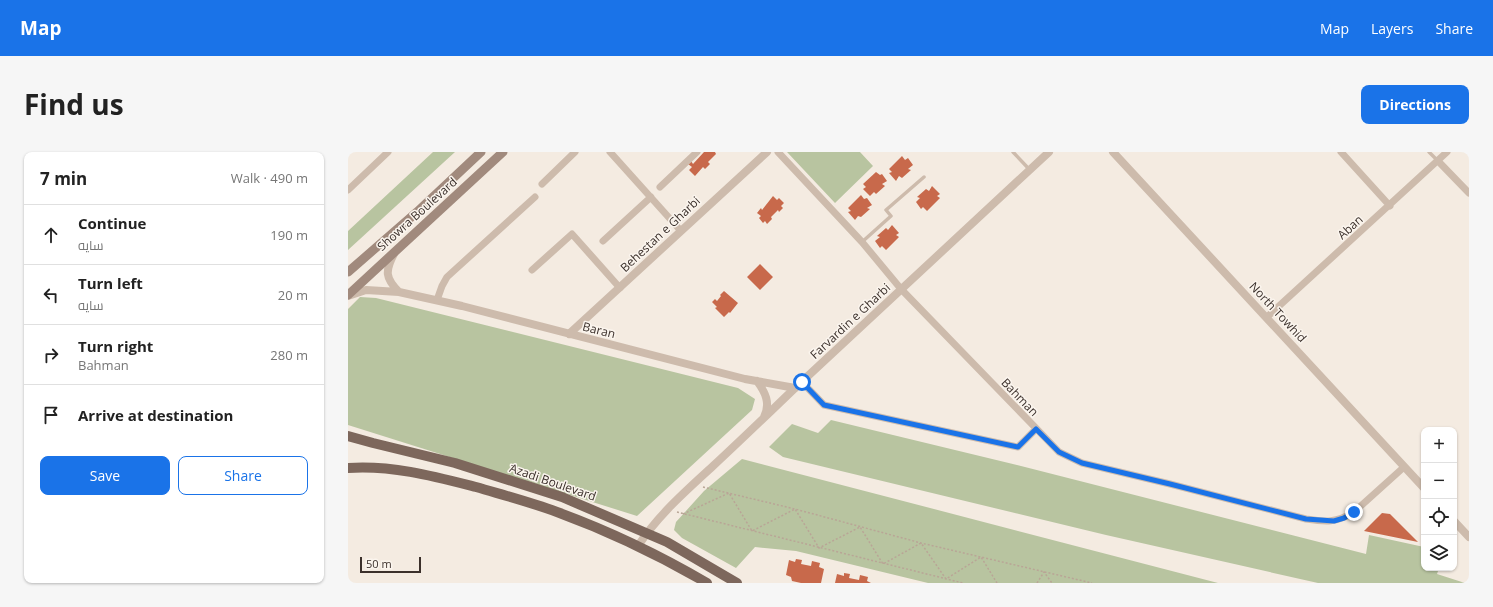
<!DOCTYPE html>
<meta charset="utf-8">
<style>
body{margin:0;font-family:"Open Sans",Cairo,sans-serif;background:#f6f6f6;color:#222}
.controls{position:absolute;right:12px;bottom:12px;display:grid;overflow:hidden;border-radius:8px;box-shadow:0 1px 3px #0004}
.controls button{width:36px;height:36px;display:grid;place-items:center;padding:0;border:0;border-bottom:1px solid #e0e0e0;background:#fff;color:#222;font:20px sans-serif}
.scale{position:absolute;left:12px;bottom:10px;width:61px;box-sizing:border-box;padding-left:4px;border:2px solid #3b302b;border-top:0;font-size:11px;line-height:14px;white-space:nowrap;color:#3b302b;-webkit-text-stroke:3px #fbf5ee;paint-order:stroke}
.stop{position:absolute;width:12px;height:12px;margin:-9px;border:3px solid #1a73e8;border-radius:50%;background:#fff}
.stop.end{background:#1a73e8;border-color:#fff;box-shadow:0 1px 4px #0008}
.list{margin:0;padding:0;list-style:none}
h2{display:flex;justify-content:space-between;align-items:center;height:52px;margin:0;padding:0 16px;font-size:17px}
h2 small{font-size:13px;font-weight:400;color:#767676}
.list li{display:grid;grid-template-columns:26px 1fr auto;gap:12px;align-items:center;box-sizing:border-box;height:60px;padding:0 16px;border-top:1px solid #e0e0e0}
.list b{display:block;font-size:15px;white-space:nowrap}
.list p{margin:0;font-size:13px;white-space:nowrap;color:#767676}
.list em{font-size:13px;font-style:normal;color:#767676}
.actions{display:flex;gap:8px;padding:12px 16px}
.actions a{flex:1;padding:9px 0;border:1px solid #1a73e8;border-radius:8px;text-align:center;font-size:14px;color:#1a73e8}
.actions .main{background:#1a73e8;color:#fff}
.icon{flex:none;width:22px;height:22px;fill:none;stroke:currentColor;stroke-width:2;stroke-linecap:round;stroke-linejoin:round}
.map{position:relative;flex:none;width:1121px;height:431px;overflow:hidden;border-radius:8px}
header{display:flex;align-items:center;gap:24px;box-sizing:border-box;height:56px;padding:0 20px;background:#1a73e8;color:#fff}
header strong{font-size:19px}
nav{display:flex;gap:22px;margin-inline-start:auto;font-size:14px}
.intro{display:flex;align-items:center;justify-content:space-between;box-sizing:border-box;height:96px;padding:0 24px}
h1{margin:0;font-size:28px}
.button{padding:10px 18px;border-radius:8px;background:#1a73e8;color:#fff;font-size:14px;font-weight:700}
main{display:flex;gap:24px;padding:0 24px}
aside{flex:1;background:#fff;border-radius:8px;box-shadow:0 1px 3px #0004}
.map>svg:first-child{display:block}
</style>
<header>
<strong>Map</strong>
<nav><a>Map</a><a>Layers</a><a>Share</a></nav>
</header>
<div class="intro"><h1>Find us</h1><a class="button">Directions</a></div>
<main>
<aside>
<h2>7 min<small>Walk · 490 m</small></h2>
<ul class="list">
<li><svg class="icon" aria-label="ahead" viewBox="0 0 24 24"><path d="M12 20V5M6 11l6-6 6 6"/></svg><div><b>Continue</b><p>سایه</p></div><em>190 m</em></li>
<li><svg class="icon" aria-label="left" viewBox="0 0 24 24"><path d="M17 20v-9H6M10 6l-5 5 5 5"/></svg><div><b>Turn left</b><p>سایه</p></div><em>20 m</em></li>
<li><svg class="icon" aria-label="right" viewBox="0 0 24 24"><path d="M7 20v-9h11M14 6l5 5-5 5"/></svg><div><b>Turn right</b><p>Bahman</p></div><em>280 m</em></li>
<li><svg class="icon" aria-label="arrive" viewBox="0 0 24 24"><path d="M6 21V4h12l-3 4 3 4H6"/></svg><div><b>Arrive at destination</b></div></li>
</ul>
<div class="actions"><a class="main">Save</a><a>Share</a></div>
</aside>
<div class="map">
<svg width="1121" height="431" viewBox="0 0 1121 431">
<rect width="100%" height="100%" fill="#f4ebe1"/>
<path fill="#b8c4a0" d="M85 0H107L0 98V79Z
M439 0H512L525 14 487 51Z
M12 145 28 146 390 236 407 247 404 258 289 364 0 273V157Z
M483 268 673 314 1018 402 1021 383 1076 395V416H1091L1089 422 1117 431H970L758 383 435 305 421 295 444 272 470 281Z
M394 307 870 431H580L448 399 407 395 388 416 334 386 326 378 328 370 356 339Z"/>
<path fill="#c8694b" d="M356 0H367L368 2 360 10 362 12 357 17 355 15 347 24 341 18 344 15 340 12 343 9 345 12Z
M554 4 557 8 560 6 565 13 560 17 563 18 554 26 551 24 548 29 541 21 544 20 541 17Z
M528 20 532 23 534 22 539 29 534 32 537 34 528 42 526 40 522 44 515 37 518 35 515 32Z
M584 34 592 42 589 44 592 46 579 59 575 55 573 57 568 50 572 46 569 45 578 37 581 39Z
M513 43 516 47 519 46 524 53 519 56 522 57 513 65 510 64 507 68 500 60 503 59 500 56Z
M425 44 429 48 431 46 436 51 433 54 435 56 431 60 430 58 423 65 424 67 419 72 417 69 415 71 411 66 413 64 409 61 413 56 414 58Z
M544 73 551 81 548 83 551 85 538 98 534 94 532 96 527 89 532 85 529 84 538 76 540 78Z
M412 112 425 125 412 138 399 125Z
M376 139 390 151 382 161 381 160 376 165 367 156 369 155 364 150 367 147 369 149 373 144 372 143Z
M1034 361 1042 362 1070 390 1016 379Z
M448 407 454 408 453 412 463 414 464 409 472 411 471 415 476 417 473 431H453L444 429 443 425 438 423 441 408 447 410Z
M496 421 502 422 501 426 511 428 512 423 520 425 519 429 523 431H487L489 422 496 424Z"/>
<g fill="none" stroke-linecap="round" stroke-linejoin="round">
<path stroke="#b9a596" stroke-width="1.5" stroke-dasharray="2 2" stroke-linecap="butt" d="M355 335 447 357 573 391 744 431
M329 360 615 431
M335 362 381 341 404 379 447 357 471 396 512 375 535 412 573 391 598 427 633 405 649 431
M689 431 696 420 704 431"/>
<path stroke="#cdbbac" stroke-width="3.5" d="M665 0 681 17
M1081 0 1090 9
M514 90 543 64 538 58 576 25"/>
<path stroke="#cdbbac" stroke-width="7" d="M262 0 333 79
M430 0 514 90 553 137 711 300 734 311 822 332 958 367C978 370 988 371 1006 360L1056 315
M993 0 1042 54
M1090 9 1121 41
M194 32 227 0
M312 35 349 0
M0 38 40 0
M255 89 303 45
M184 118 224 82 272 136
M89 148 94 134 99 125 187 45
M919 165 1099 0
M454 230 476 253 670 295 688 277"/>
<path stroke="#cdbbac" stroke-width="8" d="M765 0 1076 336
M46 102C37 119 37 126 51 140
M0 144 18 138 51 140 114 154 397 227 447 236
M221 182 419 0
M409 229C417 240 423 251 416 265
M1106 369 1121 385
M290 394C310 363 338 339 365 314 393 288 420 262 447 236L701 0"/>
<path stroke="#a18a7d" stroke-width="9" d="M0 120 69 60 133 0
M0 143 155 0"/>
<path stroke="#7d675c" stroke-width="10" d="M0 284 25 291 107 311 214 345 319 390 389 431
M0 316C44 313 85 324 128 335 155 343 182 350 209 360 261 379 311 403 359 431"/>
</g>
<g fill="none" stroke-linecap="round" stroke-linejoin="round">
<path stroke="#1a73e8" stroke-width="5" d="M454 230 476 253 670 295 688 277 711 300 734 311 822 332 958 367 986 369 996 366 1006 360"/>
</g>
<g text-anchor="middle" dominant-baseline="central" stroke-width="3" stroke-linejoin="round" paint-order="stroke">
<g font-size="12" fill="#3b302b" stroke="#fbf5ee">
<text transform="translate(69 62) rotate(-42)">Showra Boulevard</text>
<text transform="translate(1002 75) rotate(-42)">Aban</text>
<text transform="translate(312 82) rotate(-43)">Behestan e Gharbi</text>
<text transform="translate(930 160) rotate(47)">North Towhid</text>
<text transform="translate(502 169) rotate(-43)">Farvardin e Gharbi</text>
<text transform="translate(251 178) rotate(14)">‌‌Baran</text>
<text transform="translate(672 245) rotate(46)">Bahman</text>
<text transform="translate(205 330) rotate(19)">َAzadi Boulevard</text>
</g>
</g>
</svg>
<div class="controls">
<button>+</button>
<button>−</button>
<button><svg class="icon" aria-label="locate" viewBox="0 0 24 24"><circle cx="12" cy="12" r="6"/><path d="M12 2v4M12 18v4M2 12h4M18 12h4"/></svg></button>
<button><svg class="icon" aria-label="layers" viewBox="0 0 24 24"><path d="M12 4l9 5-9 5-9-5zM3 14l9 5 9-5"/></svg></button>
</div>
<div class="scale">50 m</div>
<div class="stop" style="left:454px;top:230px"></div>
<div class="stop end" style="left:1006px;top:360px"></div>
</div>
</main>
